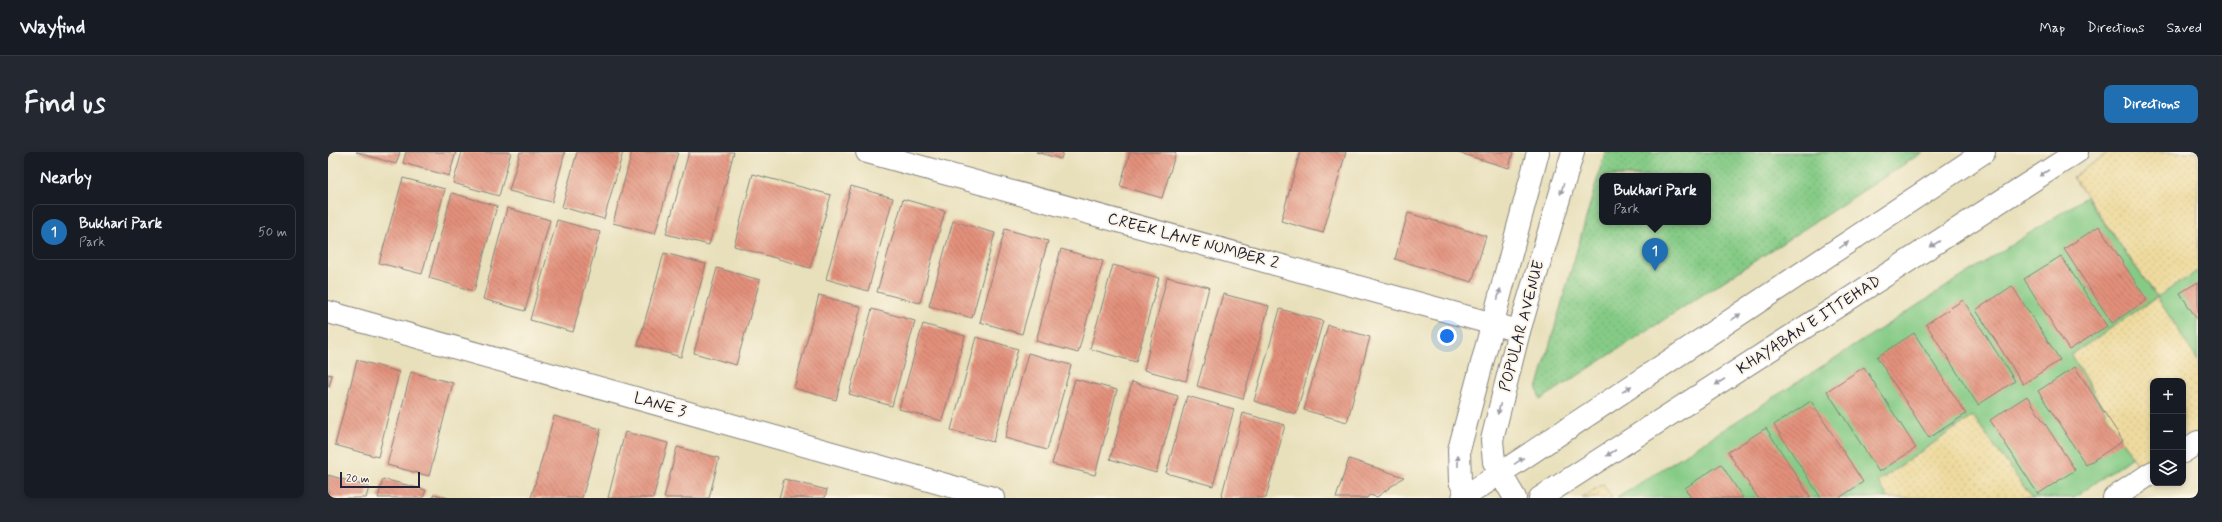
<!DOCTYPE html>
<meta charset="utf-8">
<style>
body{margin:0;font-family:Mynerve,sans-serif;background:#242831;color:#f1f3f6}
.controls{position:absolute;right:12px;bottom:12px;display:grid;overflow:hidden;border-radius:8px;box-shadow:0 2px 6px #0003}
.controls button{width:36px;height:36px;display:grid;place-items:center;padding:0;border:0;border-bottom:1px solid #363941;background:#171b24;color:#f1f3f6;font:20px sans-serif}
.scale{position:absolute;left:12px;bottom:10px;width:80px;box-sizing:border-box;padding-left:4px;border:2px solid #22223b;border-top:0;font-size:11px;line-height:14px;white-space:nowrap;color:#22223b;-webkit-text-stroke:3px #fcf5e5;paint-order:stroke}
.you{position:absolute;left:1119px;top:184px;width:14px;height:14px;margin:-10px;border:3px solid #fff;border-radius:50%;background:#1a73e8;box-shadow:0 0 0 6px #1a73e833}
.badge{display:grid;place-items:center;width:26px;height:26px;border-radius:50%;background:#1f6fb2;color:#fff;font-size:13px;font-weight:700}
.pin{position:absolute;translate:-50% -33px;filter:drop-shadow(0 1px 2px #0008)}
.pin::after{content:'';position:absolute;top:21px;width:14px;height:12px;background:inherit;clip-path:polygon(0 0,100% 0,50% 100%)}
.popup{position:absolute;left:1271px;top:21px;width:112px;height:52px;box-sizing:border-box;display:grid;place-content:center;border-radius:8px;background:#171b24;filter:drop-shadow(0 1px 3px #0005);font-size:13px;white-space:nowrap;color:#9ea1a6}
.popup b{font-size:15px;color:#f1f3f6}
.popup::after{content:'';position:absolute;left:50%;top:100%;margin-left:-8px;border:8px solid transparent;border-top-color:#171b24}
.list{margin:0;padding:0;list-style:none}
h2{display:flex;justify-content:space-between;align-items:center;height:52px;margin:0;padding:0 16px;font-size:17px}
h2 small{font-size:13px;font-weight:400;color:#9ea1a6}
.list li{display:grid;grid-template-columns:26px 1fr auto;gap:12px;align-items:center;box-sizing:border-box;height:56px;margin:0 8px 8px;padding:0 8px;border:1px solid #363941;border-radius:8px}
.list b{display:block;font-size:15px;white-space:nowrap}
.list p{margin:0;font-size:13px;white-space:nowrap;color:#9ea1a6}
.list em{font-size:13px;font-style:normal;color:#9ea1a6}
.icon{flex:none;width:22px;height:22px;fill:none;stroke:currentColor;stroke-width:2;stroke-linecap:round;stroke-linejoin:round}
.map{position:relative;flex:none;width:1870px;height:346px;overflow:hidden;border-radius:8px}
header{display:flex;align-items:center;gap:24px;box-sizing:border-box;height:56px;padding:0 20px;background:#171b24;border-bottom:1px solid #363941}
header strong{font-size:19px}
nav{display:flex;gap:22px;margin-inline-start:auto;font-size:14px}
.intro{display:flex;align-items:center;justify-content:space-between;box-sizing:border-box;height:96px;padding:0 24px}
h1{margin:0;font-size:28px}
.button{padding:10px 18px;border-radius:8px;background:#1f6fb2;color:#fff;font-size:14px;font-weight:700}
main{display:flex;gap:24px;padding:0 24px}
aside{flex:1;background:#171b24;border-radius:8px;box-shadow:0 2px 6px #0003}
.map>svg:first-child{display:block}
</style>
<header>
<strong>Wayfind</strong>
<nav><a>Map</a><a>Directions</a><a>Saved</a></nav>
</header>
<div class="intro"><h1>Find us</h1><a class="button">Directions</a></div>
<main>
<aside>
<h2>Nearby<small></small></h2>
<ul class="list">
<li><span class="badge">1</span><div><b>Bukhari Park</b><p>Park</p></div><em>50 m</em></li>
</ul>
</aside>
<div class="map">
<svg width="1870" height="346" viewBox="0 0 1870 346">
<defs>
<pattern id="grass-dots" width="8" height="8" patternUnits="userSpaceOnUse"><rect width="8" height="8" fill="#85cb86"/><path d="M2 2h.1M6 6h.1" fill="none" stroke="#73ae75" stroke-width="1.8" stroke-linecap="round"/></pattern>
<pattern id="sand-dots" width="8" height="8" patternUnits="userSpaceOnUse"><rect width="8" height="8" fill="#eeda9e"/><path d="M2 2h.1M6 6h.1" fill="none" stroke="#ccbb89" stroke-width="1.8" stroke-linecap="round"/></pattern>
<pattern id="building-back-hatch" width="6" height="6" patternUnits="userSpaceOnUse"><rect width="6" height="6" fill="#e2907a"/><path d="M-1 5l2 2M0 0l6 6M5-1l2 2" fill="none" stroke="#b77565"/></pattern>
</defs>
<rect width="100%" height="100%" fill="#fcf5e5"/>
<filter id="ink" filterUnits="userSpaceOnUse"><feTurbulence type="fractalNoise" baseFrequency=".025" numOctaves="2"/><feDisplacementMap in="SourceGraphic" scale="8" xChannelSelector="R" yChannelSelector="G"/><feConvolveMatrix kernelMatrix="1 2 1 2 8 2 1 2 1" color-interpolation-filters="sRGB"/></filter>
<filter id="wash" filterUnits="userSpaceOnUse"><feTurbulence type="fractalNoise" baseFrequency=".012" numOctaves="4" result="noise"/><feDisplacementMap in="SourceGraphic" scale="16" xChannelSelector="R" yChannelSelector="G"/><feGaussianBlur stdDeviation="0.9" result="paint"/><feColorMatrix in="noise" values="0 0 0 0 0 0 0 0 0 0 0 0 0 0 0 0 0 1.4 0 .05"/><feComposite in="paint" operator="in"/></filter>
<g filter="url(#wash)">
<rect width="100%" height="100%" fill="#e8e0bb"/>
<path fill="url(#grass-dots)" stroke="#547660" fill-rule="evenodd" d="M1277 0H1595L1212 248 1209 237ZM1274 24H1380V70H1274Z"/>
<path fill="url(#sand-dots)" stroke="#887e6c" d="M1781 0H1870V119L1830 145 1870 209V279L1855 289V229H1825V308L1811 317 1743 203 1829 145 1745 25Z
M1645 264 1704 346H1560L1550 329Z
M1275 332 1284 346H1254Z"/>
<path fill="#85cb86" stroke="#547660" d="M1758 45 1829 145 1870 119V209L1829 145 1743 203 1804 305 1746 346H1704L1645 264 1550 329 1560 346H1289Z"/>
<g id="blocks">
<path fill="url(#building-back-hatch)" d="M28 0H72L68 12Z
M78 0H128L121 24 75 11Z
M134 0H183L171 44 125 31Z
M192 0H237L224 50 181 39Z
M249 0H295L276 67 234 55Z
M304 0H350L327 82 285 71Z
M361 0H406L381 93 338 82Z
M708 0H735L733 7Z
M802 0H848L834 46 792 34Z
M972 0H1018L995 81 953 69Z
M1128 0H1185L1181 16Z
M425 22 503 43 482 116 406 94Z
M75 26 117 37 94 122 51 111Z
M523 34 565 46 540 139 498 127Z
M124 41 169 54 146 139 101 126Z
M575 47 617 59 592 151 549 140Z
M179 56 222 68 197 159 155 147Z
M1080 61 1158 84 1144 130 1067 107Z
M229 68 272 80 245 180 202 168Z
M625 69 667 81 644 166 601 154Z
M1771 74 1819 148 1784 171 1736 97Z
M677 77 720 89 694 182 652 170Z
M733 97 775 109 750 201 708 189Z
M336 101 378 112 353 205 310 193Z
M1733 104 1779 174 1741 198 1696 127Z
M785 113 831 126 808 210 762 197Z
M389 116 432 128 408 213 366 201Z
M839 125 881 135 858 229 816 218Z
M1870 130V169L1852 141Z
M1684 134 1732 208 1695 232 1648 158Z
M895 142 941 154 915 247 869 234Z
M491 143 533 155 508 248 466 236Z
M1635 148 1687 229 1650 253 1598 172Z
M544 157 587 169 564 254 521 242Z
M952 157 995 169 968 262 926 249Z
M595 172 637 184 614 269 571 257Z
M1000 173 1042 185 1019 270 976 258Z
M1586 181 1638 262 1601 286 1549 205Z
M648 185 690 197 665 290 623 278Z
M700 201 743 213 719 298 677 286Z
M29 208 71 220 50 305 7 293Z
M1536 215 1588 296 1551 320 1499 239Z
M1747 215 1795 289 1758 313 1710 239Z
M83 220 125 231 101 324 59 313Z
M0 222 4 223 1 235H0Z
M747 227 789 238 767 323 724 312Z
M804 230 850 244 828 321 782 307Z
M859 244 906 257 885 334 838 321Z
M1699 244 1747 318 1710 342 1662 268Z
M1483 249 1535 330 1511 346H1493L1446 273Z
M915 261 957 273 938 346H893Z
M226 264 273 277 254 346H203Z
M1438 276 1483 346H1430L1400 300Z
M297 280 340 291 325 346H280Z
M349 295 391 306 381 346H336Z
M1021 307 1076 325 1049 345 1041 343 1039 346H1008Z
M1393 312 1415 346H1363L1357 336Z
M0 323 41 335 38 346H0Z
M55 327 98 338 95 346H50Z
M456 327 499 338 497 346H451Z
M106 342 120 346H105Z"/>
</g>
</g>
<g filter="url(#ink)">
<use href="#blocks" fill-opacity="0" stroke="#85817b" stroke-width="1"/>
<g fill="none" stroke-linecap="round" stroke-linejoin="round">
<g stroke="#85817b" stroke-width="24">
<path id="minor" d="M539 0 1191 179
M0 160 665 346
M1855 300 1870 290
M1786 346 1825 320"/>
</g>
<g stroke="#85817b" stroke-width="24">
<path id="tertiary" d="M1140 346 1132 329 1131 298 1210 0
M1187 346 1166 310 1164 288 1191 179 1245 0"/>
</g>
<g stroke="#85817b" stroke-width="24">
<path id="primary" d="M1135 346 1656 0
M1212 346 1749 0"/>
</g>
<use href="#minor" stroke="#fff" stroke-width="22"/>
<use href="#tertiary" stroke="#fff" stroke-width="22"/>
<use href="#primary" stroke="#fff" stroke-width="22"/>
</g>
<defs><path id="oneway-solid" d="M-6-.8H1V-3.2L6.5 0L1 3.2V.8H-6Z"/></defs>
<g fill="#9c9ca7">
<use href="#oneway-solid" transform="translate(1716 21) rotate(147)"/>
<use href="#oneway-solid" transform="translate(1234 37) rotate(107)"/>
<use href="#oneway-solid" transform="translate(1607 92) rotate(147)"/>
<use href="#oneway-solid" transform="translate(1516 93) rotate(-34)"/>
<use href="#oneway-solid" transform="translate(1171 142) rotate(-75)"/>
<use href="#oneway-solid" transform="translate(1408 165) rotate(-34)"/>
<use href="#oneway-solid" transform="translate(1392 230) rotate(147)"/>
<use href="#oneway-solid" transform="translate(1299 237) rotate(-34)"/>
<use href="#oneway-solid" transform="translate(1171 257) rotate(104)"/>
<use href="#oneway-solid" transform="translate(1283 301) rotate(147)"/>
<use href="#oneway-solid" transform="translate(1130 309) rotate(-89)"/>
<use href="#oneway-solid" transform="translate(1191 309) rotate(-34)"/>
</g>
</g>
<g text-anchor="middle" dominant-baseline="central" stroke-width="4" stroke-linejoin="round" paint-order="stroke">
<g font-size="16" fill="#22223b" stroke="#fcf5e5">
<text transform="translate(865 89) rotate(15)">CREEK LANE NUMBER 2</text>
<text transform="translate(1481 173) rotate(-33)">KHAYABAN E ITTEHAD</text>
<text transform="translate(1194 174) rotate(-75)">POPULAR AVENUE</text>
<text transform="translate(332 253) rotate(16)">LANE 3</text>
</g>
</g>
</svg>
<div class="controls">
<button>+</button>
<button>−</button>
<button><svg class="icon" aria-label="layers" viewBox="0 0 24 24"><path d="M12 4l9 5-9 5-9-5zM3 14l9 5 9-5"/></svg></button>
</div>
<div class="scale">20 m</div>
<div class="you"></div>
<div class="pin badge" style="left:1327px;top:119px">1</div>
<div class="popup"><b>Bukhari Park</b>Park</div>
</div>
</main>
